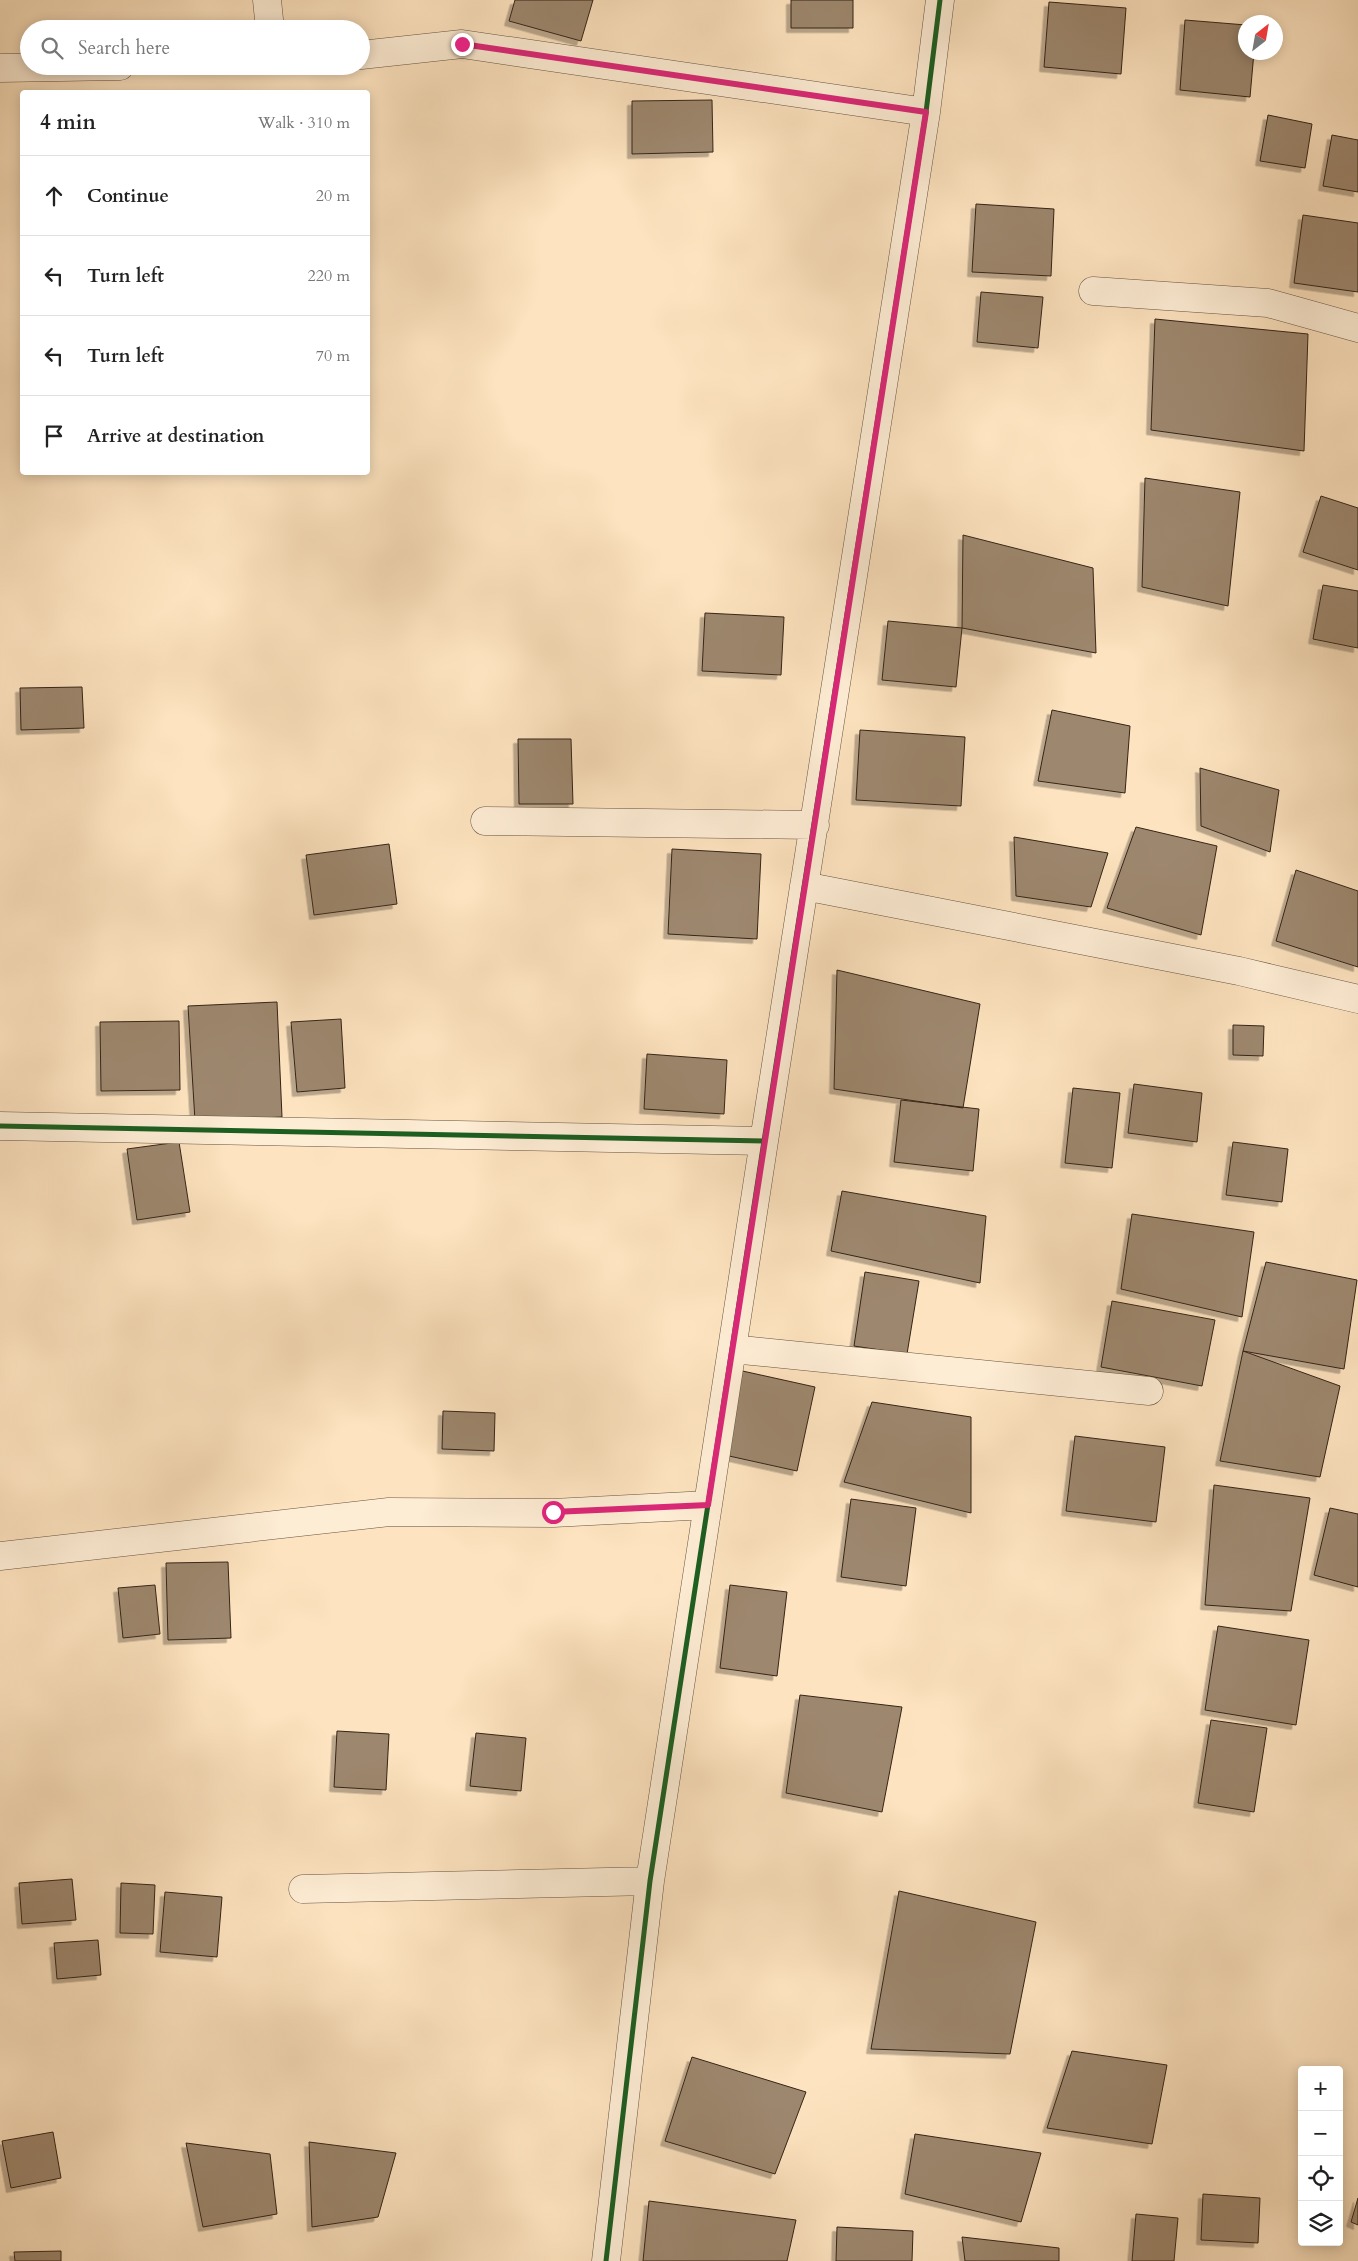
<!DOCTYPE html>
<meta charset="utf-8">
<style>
body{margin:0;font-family:Cardo,serif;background:#f6f6f6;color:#222}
.controls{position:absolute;right:15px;bottom:15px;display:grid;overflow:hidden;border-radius:5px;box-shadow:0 2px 12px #0003}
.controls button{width:45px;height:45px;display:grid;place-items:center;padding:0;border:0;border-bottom:1px solid #e0e0e0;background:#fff;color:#222;font:25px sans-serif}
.compass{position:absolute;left:1238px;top:15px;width:45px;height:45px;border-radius:50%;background:#fff;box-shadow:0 2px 12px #0003;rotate:31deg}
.stop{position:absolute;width:15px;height:15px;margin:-11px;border:4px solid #db2777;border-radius:50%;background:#fff}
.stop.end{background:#db2777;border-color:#fff;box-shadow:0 1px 5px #0008}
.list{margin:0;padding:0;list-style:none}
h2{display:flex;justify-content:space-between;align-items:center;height:65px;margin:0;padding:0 20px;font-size:21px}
h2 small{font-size:16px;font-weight:400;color:#767676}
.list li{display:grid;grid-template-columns:32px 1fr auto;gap:15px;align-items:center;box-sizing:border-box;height:80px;padding:0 20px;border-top:1px solid #e0e0e0}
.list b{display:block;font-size:19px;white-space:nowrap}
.list em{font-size:16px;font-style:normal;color:#767676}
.icon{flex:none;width:28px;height:28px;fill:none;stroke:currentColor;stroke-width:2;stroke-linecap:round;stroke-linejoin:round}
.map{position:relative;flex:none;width:1358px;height:2261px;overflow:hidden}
.search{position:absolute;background:#fff;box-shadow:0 2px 12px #0003;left:20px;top:20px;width:350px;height:55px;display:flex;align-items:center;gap:12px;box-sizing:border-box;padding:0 18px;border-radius:28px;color:#767676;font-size:19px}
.panel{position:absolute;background:#fff;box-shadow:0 2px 12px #0003;left:20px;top:90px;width:350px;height:385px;border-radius:5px}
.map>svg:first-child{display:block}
</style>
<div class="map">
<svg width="1358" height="2261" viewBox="0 0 1358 2261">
<defs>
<filter id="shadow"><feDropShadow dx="-4.5" dy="4.5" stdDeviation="0" flood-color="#0004"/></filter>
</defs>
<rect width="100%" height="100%" fill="#fde3bf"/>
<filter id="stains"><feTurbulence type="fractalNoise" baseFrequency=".004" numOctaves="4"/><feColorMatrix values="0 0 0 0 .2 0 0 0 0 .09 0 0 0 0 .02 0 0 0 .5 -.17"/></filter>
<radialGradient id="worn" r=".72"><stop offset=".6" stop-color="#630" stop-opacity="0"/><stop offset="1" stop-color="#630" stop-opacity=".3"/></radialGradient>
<path fill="#9d876e" stroke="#352417" filter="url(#shadow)" d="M515 0H593L581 41 509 21Z
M791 0H853V28H791Z
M1049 2 1126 8 1121 74 1044 67Z
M1185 20 1246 25V52H1254L1250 97 1180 90Z
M712 100 713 152 632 154V101Z
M1268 115 1312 124 1305 168 1260 161Z
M1332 135 1358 140V192L1323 186Z
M976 204 1054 209 1051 276 972 272Z
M1303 215 1358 223V292L1294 283Z
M981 292 1043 297 1038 348 977 342Z
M1155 319 1308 334 1304 451 1151 430Z
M1145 478 1240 492 1228 606 1142 587Z
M1321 496 1358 508V570L1303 552Z
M963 535 1093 568 1096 653 962 628Z
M1323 585 1358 591V648L1313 639Z
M705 613 784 617 781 675 702 671Z
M888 621 962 628 956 687 882 680Z
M82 687 84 728 21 730 20 688Z
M1052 710 1130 726 1125 793 1038 781Z
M860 730 965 737 961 806 856 800Z
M518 739H571L573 804H519Z
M1200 768 1279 790 1270 852 1201 826Z
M1136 827 1217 846 1201 935 1107 908Z
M1014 837 1108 853 1091 907 1016 896Z
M389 844 397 904 314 915 306 855Z
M672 849 761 854 757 939 668 934Z
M1296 870 1358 891V967L1276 941Z
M837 970 980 1004 963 1108 834 1089Z
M277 1002 282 1117 195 1121 188 1006Z
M341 1019 345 1088 297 1092 291 1022Z
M179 1021 180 1090 101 1091 100 1022Z
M1233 1025 1264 1026 1263 1056 1233 1055Z
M647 1054 727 1060 724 1114 644 1109Z
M1134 1084 1202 1093 1197 1142 1128 1133Z
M1073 1088 1120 1093 1112 1168 1065 1163Z
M901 1100 979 1109 973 1171 894 1162Z
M179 1142 190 1212 137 1220 127 1149Z
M1233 1142 1288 1149 1282 1202 1226 1195Z
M842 1191 986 1216 980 1283 831 1251Z
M1132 1214 1254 1232 1242 1317 1121 1289Z
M1266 1262 1357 1280 1344 1369 1243 1351Z
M865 1272 919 1281 907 1354 854 1346Z
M1112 1301 1215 1320 1202 1386 1101 1367Z
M1243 1351 1340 1386 1320 1477 1220 1461Z
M738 1370 815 1387 797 1471 720 1454Z
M872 1402 971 1417V1513L844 1482Z
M443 1411 495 1413 494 1451 442 1449Z
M1075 1436 1165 1447 1156 1522 1066 1511Z
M1214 1485 1310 1498 1291 1611 1205 1605Z
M851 1499 916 1508 906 1586 841 1577Z
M1330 1508 1358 1514V1587L1314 1575Z
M228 1562 231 1638 168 1640 166 1563Z
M155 1585 160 1634 123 1638 118 1588Z
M730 1585 787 1592 777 1676 720 1668Z
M1218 1626 1309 1640 1296 1725 1205 1710Z
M800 1695 902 1707 882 1812 786 1793Z
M1211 1720 1267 1728 1254 1812 1198 1803Z
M337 1731 389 1734 386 1790 334 1787Z
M476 1733 526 1738 521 1791 470 1786Z
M72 1879 76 1920 22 1924 19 1883Z
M121 1883 155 1885 153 1934 120 1933Z
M899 1891 1036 1922 1010 2054 871 2049Z
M165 1892 222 1897 217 1957 160 1952Z
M98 1940 101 1975 57 1979 54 1943Z
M1072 2051 1167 2065 1152 2144 1047 2128Z
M692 2057 806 2092 775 2174 665 2141Z
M53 2132 61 2178 11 2188 2 2141Z
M915 2134 1041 2153 1021 2222 905 2194Z
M309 2142 396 2153 378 2217 312 2227Z
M186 2143 270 2154 277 2214 203 2227Z
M1203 2194 1260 2198 1258 2243 1201 2240Z
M1358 2198V2225L1351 2222Z
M649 2201 796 2220 787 2261H643Z
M1136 2214 1178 2218 1174 2261H1132Z
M837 2227 913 2231 912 2261H836Z
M962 2237 1059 2248V2261H965Z
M61 2251V2261H15L14 2252Z"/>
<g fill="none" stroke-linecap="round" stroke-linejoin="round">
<g stroke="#675441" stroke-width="29">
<path id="minor" d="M267 0 270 29
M361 55 462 44 926 112
M0 68 120 66
M1093 291 1268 303 1358 328
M485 821 815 825
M804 886 1239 971 1358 999
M0 1126 764 1141
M732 1349 1149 1391
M0 1556 389 1512 553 1513 708 1505
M303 1889 650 1881
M606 2261 650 1881 764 1141 926 112 940 0"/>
</g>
<use href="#minor" stroke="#feedd5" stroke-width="28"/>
<g stroke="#feedd5" stroke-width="8">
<path id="cycleway" d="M0 1126 764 1141
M606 2261 650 1881 764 1141 926 112 940 0"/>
</g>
<use href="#cycleway" stroke="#1b5e20" stroke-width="5"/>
</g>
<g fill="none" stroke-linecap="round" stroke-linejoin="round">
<path stroke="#db2777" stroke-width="6" d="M462 44 926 112 708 1505 553 1512"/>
</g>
<rect width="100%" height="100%" filter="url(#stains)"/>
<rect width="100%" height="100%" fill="url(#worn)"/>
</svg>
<div class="controls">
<button>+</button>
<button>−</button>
<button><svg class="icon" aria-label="locate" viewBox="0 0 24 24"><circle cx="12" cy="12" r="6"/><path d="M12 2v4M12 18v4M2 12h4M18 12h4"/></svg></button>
<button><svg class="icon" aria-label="layers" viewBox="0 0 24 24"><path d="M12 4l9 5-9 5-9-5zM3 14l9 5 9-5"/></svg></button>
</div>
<svg class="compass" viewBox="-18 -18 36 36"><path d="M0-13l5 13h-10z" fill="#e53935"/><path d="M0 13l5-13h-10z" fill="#767676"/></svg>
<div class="stop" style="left:553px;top:1512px"></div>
<div class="stop end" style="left:462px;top:44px"></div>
<div class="search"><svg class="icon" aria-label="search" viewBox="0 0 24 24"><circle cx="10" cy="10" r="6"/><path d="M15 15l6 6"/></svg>Search here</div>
<section class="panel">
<h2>4 min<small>Walk · 310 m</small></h2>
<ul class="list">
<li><svg class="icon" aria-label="ahead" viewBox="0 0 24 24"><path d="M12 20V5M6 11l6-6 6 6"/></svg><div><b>Continue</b></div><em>20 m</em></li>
<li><svg class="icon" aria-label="left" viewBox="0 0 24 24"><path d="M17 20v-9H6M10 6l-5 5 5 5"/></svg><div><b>Turn left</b></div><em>220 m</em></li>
<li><svg class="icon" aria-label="left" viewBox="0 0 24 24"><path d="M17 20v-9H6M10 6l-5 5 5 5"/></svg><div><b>Turn left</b></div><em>70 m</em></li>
<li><svg class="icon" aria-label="arrive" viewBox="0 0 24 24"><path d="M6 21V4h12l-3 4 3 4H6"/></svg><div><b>Arrive at destination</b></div></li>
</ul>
</section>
</div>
